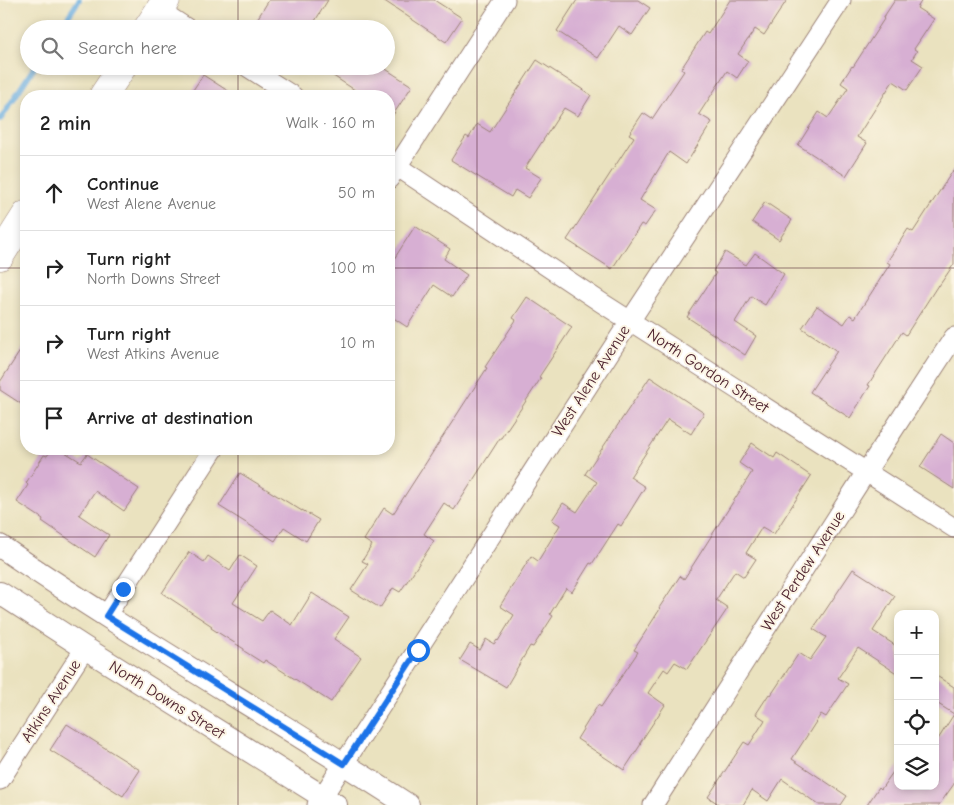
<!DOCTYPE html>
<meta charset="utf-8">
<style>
body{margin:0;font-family:"Comic Neue",sans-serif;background:#f6f6f6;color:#222}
.controls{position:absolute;right:15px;bottom:15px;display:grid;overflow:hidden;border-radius:10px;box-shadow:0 2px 8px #0003}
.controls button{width:45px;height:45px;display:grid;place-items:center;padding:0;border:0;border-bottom:1px solid #e0e0e0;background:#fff;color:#222;font:25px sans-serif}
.stop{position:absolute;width:15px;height:15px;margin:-11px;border:4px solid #1a73e8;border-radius:50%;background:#fff}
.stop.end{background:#1a73e8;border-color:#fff;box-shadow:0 1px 5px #0008}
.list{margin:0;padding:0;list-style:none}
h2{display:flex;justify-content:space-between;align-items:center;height:65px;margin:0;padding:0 20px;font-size:21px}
h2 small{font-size:16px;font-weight:400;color:#767676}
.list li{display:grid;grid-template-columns:32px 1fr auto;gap:15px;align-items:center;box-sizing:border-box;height:75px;padding:0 20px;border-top:1px solid #e0e0e0}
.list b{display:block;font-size:19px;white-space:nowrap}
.list p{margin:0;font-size:16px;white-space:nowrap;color:#767676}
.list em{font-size:16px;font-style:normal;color:#767676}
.icon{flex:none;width:28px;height:28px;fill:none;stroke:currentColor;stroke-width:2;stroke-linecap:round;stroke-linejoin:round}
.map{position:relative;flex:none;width:954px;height:805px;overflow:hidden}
.search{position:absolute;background:#fff;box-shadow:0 2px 8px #0003;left:20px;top:20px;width:375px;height:55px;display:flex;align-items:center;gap:12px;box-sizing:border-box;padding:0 18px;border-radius:28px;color:#767676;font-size:19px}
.panel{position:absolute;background:#fff;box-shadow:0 2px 8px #0003;left:20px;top:90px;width:375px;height:365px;border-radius:20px}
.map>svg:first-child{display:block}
</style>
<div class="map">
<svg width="954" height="805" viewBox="0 0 954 805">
<rect width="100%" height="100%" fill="#fcf5e5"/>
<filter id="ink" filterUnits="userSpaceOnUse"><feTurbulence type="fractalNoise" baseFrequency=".02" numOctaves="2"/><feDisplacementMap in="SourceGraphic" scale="10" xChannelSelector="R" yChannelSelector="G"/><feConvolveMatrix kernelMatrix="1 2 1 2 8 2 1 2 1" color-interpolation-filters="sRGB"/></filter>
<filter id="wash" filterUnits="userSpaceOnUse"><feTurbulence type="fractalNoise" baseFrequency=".0096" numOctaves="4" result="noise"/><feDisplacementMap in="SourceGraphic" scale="20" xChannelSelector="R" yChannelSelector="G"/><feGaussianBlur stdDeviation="1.12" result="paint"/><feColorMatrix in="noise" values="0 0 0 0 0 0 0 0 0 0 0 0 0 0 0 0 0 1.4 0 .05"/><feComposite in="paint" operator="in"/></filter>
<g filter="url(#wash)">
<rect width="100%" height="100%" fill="#eae2bf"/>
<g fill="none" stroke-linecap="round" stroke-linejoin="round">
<path stroke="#6dafe1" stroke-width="5.5" d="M60 29 79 0
M0 120 35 66"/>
</g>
<g id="blocks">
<path fill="#d7afd3" d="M269 0H328L310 29H251Z
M383 0H434L462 18 446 42Z
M577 0H638L650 8 632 35 619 26 598 58 557 31Z
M730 0H787L764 35 755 29 738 54 748 61 737 78 727 71 699 114 712 122 686 164 669 152 640 200 656 210 645 226 641 224 612 269 567 240 634 137 629 134 643 113 652 119 684 71 681 69 705 32 708 34Z
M895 0H922L917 8 934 19 914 49 917 51 912 59 923 66 907 90 893 81 857 137 867 143 846 176 798 145 819 112 828 118 848 88 841 83 852 66 853 67 884 19 883 18Z
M537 60 591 95 578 116 564 108 525 168 541 178 528 198 515 190 511 197 451 160 466 136 469 138 477 124 490 132Z
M318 66H381L412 86 389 121V96H364Z
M203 75 236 96H189Z
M954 169V264L939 286 938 285 906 335 902 332 868 385 870 386 850 418 810 392 837 351 802 328 817 306 844 324 850 315 855 318 890 264 887 262 908 229 913 232Z
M765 202 792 220 779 240 752 222Z
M415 226 450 249 444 259 467 275 452 297 434 285 407 327 389 315V267Z
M725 252 746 265 755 253 784 274 765 305 751 296 735 322 756 336 745 355 687 317 716 273 713 271Z
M527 297 572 327 539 377 541 378 522 407 501 438H500L454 510 444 503 424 534 434 541 400 592 393 588 380 608 351 590 368 564 362 561 372 545 364 540 384 508 393 514 487 368 485 367 516 320 513 318Z
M26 342V407L0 390V382Z
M650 377 704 413 691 434 668 419 630 477 645 487 621 526 618 524 592 564 590 563 572 592 566 588 550 614 553 616 533 647 530 646 506 687 460 660 470 644 480 650 486 639 494 644 497 640 498 641 514 615 500 606 531 556 538 561 560 525 552 520 563 503 577 512 597 482 585 474Z
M941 434 954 443V489L920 467Z
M752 443 774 458 777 453 811 476 774 534 762 527 746 553 756 559 744 577 735 571 716 600 728 608 687 669 675 662 668 672 664 669 648 693 665 705 640 743 641 744 624 770 577 739 598 705 601 707 638 652 634 650 660 609 659 608 680 576 684 579 752 472 739 463Z
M52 449H60L81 462 87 454 139 489 124 511 95 491 79 515 109 535 95 557 42 521 43 519 17 502 28 485 26 483 44 455 47 456Z
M240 473 302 511V510L319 520 306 541 284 527 275 541 219 506Z
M189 552 204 562 208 556 230 571 240 555 257 566 233 603 262 621 270 610 292 625 312 593 349 617 334 639 361 657 331 702 265 660 263 663 244 651V649L211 628 212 626 162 593Z
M853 569 895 596 873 631 898 647V674L858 648 838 678 848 684 826 717 821 714 792 759 847 796 841 805H819L782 779 768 801 752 790 743 805H720L708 797 744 742 749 745 765 720 756 714 769 694 771 695 799 653 810 660 826 637 813 629Z
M935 675 954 687V714L935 702Z
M954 714V784L939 805H867L879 787 881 789 898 765V786H935V744Z
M67 724 140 770 123 796 50 750Z"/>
</g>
</g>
<g filter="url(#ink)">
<use href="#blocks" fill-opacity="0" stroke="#9a8075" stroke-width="1"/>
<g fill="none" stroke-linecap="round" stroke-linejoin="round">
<g stroke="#9a8075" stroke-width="21">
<path id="minor" d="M159 10 188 29
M246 66 293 96
M389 161 602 303 954 528
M389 179 505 0
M106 616 214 449
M0 780 85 648
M317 805 630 321 841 0
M653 805 866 472 954 337"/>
</g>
<g stroke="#9a8075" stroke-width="24">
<path id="tertiary" d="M0 546C133 637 273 717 408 805
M0 593 85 648 336 805"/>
</g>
<g stroke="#9a8075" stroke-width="29">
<path id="primary" d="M147 29 166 0
M103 96 123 66
M0 256 26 215"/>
</g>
<use href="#minor" stroke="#fff" stroke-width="19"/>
<use href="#tertiary" stroke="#fff" stroke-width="22"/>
<use href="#primary" stroke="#fff" stroke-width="28"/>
</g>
</g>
<g fill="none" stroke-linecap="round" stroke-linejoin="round" filter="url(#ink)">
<path stroke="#1a73e8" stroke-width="6" d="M123 589 106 616 344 764 418 650"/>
</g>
<path fill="none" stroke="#4a1f2b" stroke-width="1" stroke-opacity="0.55" d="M238 0V29M477 0V805M716 0V805M238 66V96M0 268H26M389 268H954M238 449V805M0 537H954"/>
<g text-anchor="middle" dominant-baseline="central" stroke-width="4" stroke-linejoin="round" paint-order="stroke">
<g font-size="16" fill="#4a1f2b" stroke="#fcf5e5">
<text transform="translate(708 371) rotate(33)">North Gordon Street</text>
<text transform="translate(591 381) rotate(-57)">West Alene Avenue</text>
<text transform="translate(803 571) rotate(-57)">West Perdew Avenue</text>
<text transform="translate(167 700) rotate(32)">North Downs Street</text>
<text transform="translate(51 701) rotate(-57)">Atkins Avenue</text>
</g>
</g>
</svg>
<div class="controls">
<button>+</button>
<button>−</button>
<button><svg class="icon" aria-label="locate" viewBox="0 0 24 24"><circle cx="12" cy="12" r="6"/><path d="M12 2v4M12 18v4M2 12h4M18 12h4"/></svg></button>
<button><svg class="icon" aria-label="layers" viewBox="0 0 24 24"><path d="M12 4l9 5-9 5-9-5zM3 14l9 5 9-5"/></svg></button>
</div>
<div class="stop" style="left:418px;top:650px"></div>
<div class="stop end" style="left:123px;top:589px"></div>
<div class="search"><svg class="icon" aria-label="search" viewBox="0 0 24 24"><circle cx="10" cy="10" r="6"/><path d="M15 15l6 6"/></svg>Search here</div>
<section class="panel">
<h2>2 min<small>Walk · 160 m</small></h2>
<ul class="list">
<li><svg class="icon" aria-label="ahead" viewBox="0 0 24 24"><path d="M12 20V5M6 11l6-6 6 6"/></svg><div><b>Continue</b><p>West Alene Avenue</p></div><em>50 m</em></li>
<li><svg class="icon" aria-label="right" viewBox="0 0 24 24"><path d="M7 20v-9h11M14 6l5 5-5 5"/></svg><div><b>Turn right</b><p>North Downs Street</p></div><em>100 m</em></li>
<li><svg class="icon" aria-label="right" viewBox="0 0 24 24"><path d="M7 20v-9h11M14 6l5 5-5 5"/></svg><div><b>Turn right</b><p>West Atkins Avenue</p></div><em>10 m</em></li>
<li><svg class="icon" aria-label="arrive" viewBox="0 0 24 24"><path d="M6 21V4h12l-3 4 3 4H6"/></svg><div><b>Arrive at destination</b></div></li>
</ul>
</section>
</div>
